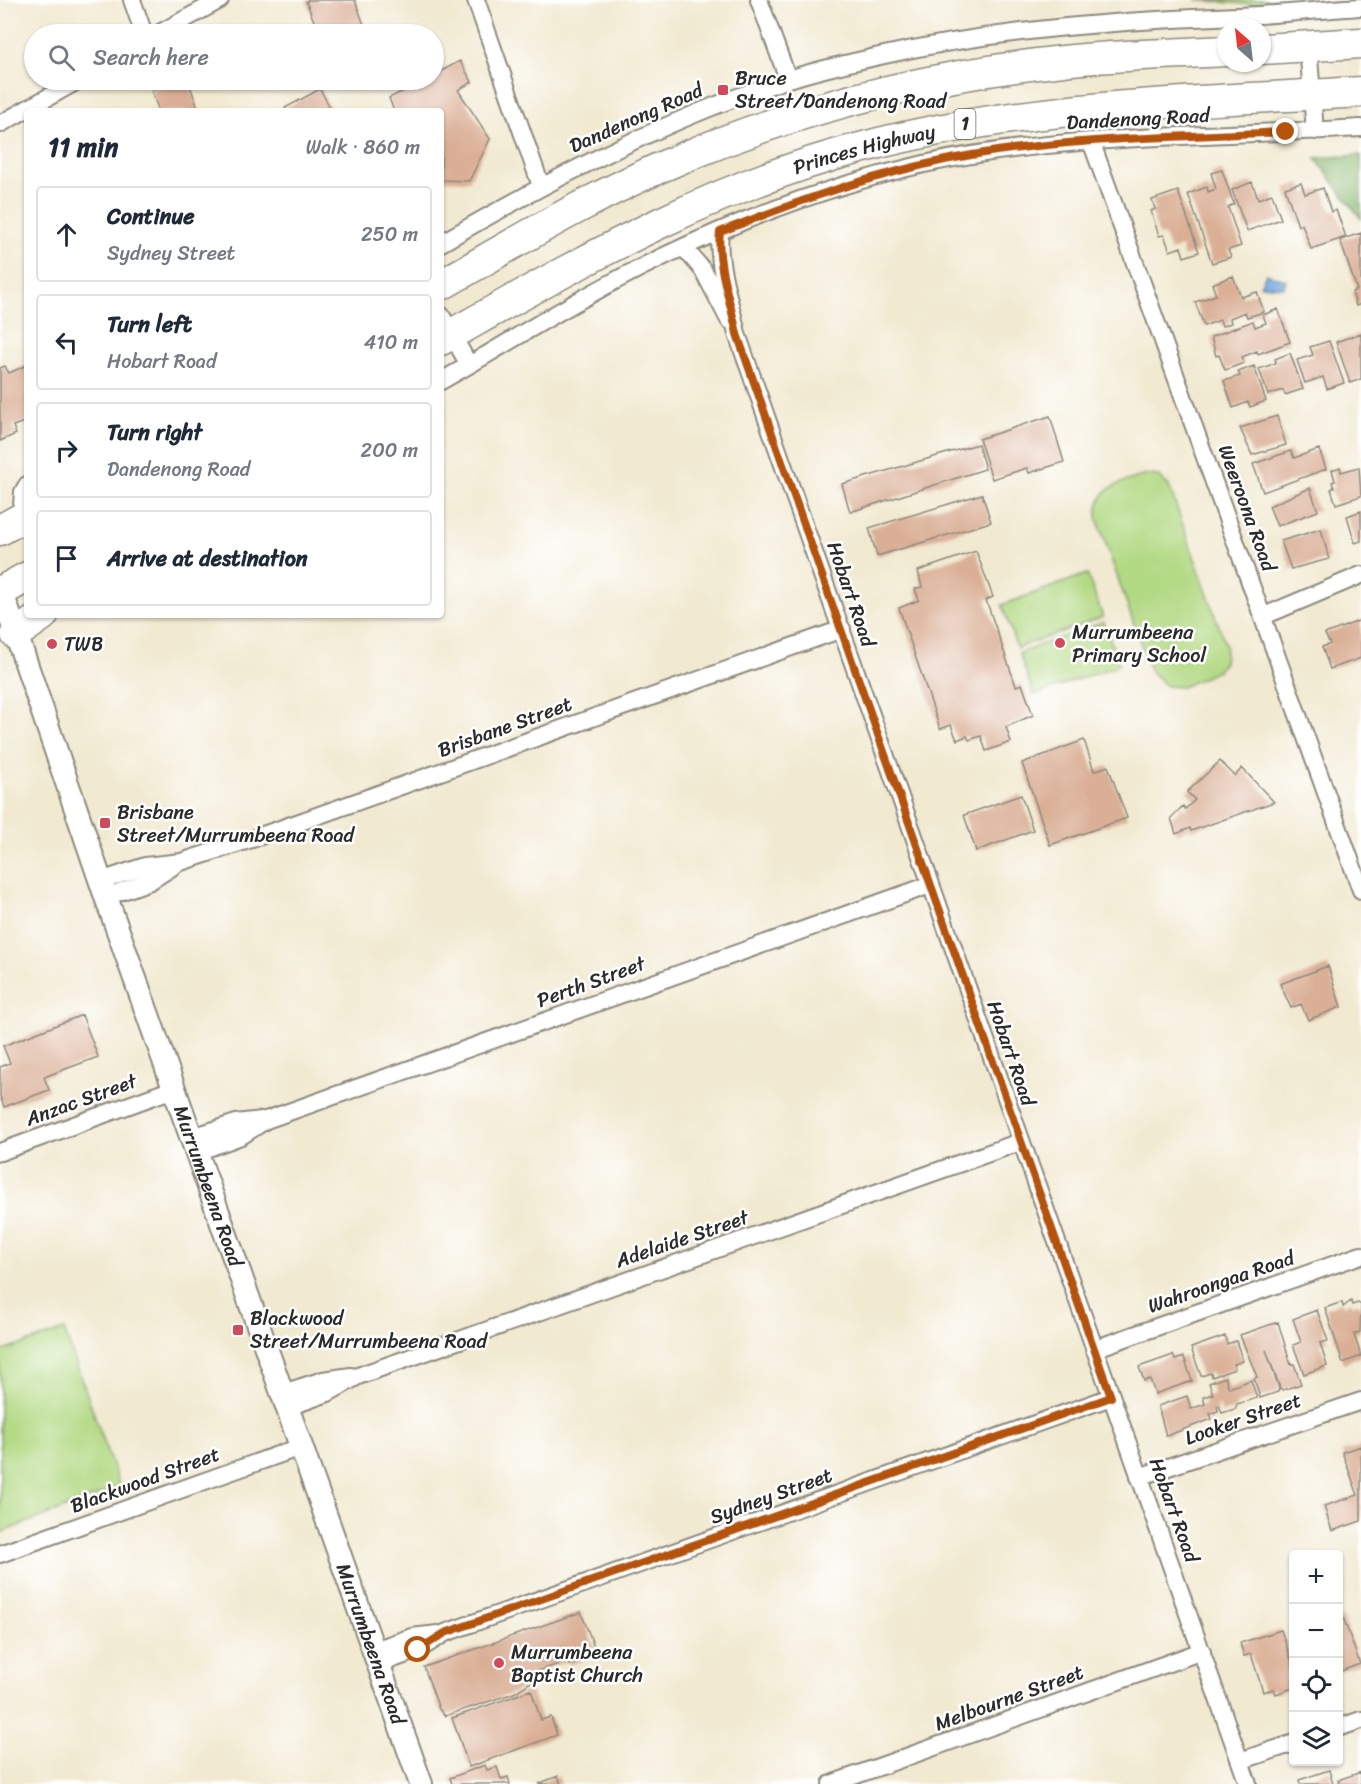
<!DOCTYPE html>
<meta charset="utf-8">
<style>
body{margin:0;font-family:Sriracha,sans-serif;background:#f6f6f7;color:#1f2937}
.controls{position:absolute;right:18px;bottom:18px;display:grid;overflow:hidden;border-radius:6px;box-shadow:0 2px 4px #0004}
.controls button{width:54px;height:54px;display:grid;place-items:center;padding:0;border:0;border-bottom:2px solid #e0e1e3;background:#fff;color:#1f2937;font:30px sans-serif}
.compass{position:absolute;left:1217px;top:18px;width:54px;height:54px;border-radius:50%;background:#fff;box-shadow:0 2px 4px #0004;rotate:332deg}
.stop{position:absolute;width:18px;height:18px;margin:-14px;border:4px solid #b45309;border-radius:50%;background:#fff}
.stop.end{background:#b45309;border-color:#fff;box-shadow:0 2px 6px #0008}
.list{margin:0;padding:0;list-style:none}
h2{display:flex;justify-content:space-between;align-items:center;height:78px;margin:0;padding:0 24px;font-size:26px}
h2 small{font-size:20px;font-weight:400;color:#747a83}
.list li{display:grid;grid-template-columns:39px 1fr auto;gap:18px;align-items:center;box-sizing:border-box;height:96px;margin:0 12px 12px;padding:0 12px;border:2px solid #e0e1e3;border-radius:6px}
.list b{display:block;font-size:22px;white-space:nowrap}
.list p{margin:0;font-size:20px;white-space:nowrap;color:#747a83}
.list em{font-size:20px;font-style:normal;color:#747a83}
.icon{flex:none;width:33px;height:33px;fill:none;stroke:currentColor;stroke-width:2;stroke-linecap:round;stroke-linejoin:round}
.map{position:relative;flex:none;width:1361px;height:1784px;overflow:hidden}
.search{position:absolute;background:#fff;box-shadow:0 2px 4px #0004;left:24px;top:24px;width:420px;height:66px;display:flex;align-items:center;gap:15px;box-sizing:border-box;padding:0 21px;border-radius:33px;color:#747a83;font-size:22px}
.panel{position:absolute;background:#fff;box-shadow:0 2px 4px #0004;left:24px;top:108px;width:420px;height:510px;border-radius:6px}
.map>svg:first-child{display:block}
</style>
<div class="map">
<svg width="1361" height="1784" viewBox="0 0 1361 1784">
<rect width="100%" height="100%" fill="#fff"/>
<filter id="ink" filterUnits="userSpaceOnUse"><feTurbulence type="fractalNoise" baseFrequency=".0167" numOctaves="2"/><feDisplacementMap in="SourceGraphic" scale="12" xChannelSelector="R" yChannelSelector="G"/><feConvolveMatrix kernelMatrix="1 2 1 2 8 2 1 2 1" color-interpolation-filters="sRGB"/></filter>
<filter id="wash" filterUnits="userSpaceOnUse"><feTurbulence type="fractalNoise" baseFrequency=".008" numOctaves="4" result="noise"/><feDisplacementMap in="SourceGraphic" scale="24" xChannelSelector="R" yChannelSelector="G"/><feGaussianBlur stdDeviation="1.35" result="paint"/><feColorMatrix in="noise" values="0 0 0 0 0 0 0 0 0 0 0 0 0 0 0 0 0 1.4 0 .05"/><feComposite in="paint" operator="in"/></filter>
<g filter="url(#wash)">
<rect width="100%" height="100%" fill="#f1e9d0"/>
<path fill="#b2d983" stroke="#6e8257" stroke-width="1.5" d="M1196 0H1293L1294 3 1256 5Z
M1146 475 1158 476 1169 486 1226 646 1224 662 1218 671 1182 687 1166 686 1150 670 1097 518C1097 485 1119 484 1146 475Z
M1087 574 1103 617 1017 648 1002 605Z
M1104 622 1119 665 1034 695 1019 653Z
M64 1330 120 1487 0 1533V1352Z"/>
<path fill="#8db971" stroke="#5c724e" stroke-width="1.5" d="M1361 155V219L1315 158Z"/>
<path fill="#70a6dd" stroke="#4e6884" stroke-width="1.5" d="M1266 274 1286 280 1284 287 1260 285Z"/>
<g id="blocks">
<path fill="#daaf95" d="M309 0H355L364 25 339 34H319L306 1Z
M460 61 472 82 458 90 490 139 469 181 441 180V111H394L389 98 425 80H434V75Z
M180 80H188L199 111H159L151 90Z
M336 80H359L339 87Z
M320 89 332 111H287L285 108Z
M1222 170 1234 204 1228 207 1241 246 1228 250 1231 257 1212 263 1188 194 1207 187 1208 192 1216 189 1211 173Z
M1252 182 1258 199 1272 194 1281 219 1247 231 1232 190Z
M1301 183 1305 194 1323 188 1331 212 1336 210 1346 237 1311 249 1302 224 1298 226 1285 188Z
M1178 191 1199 252 1184 257 1181 247 1170 251 1164 235 1159 236 1151 211 1155 209 1152 200Z
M1361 233V304L1356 306 1352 292 1357 290 1340 240Z
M1233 276 1241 297 1257 292 1264 312 1247 317 1245 312 1230 318 1231 323 1222 326 1220 320 1204 326 1195 302 1216 295 1212 284Z
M1278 309 1290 342 1258 354 1257 351 1242 357 1244 363 1225 370 1219 355 1216 356 1211 337 1253 321 1255 327 1266 323 1263 315Z
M1361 333V379L1350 383 1336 342Z
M1329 341 1344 383 1327 389 1323 377 1305 383 1297 360 1313 355 1310 347Z
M1290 353 1303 389 1285 395 1283 390 1268 395 1259 369 1276 363 1275 359Z
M27 365V421L13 426 16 434 0 441V368L5 366 9 373Z
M1254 366 1266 401 1250 407 1248 402 1233 408 1224 381 1240 376 1238 372Z
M1050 416 1064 462 1029 473 1027 468 992 479 979 439Z
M1277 416 1286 445 1252 455 1240 428Z
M978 444 985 469 850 512 842 484Z
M1319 449 1326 469 1263 492 1253 464 1291 451 1294 458Z
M1340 467 1341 472 1359 467 1361 496 1336 504 1331 489 1334 488 1332 482 1335 481 1332 470Z
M1310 488 1318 511 1277 526 1269 506Z
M982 494 991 522 877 556 869 528Z
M1361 511V541L1355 543 1347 516Z
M1321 529 1329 559 1291 569 1281 541Z
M976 551 993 597 986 600 1016 686 1022 684 1033 715 1006 727 1011 742 986 751 981 736 969 740 967 736 957 740 951 725 940 729 899 608 919 600 915 589 922 587 918 571Z
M1361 620V658L1330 669 1322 647 1330 644 1325 634Z
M1084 740 1094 771 1108 766 1127 818 1050 845 1022 763Z
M1220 761 1235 776 1242 768 1274 802 1191 831 1190 828 1176 834 1171 818 1183 806 1185 809 1195 800 1187 792Z
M1021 795 1033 830 976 851 964 815Z
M1328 966 1341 1007 1308 1020 1301 1004 1291 1008 1280 984Z
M82 1015 98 1057 44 1077 49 1090 4 1107 0 1096V1067L10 1063 3 1046Z
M1351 1301 1352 1305 1358 1303 1361 1305 1360 1332 1354 1334 1361 1356 1343 1363 1325 1308 1342 1302 1343 1307Z
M1317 1310 1328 1341 1320 1343 1327 1366 1304 1374 1293 1345 1301 1342 1293 1319Z
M1278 1322 1291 1365 1294 1364 1301 1384 1283 1390 1280 1388 1266 1350 1279 1388 1278 1392 1260 1398 1254 1378 1257 1377 1240 1335Z
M1225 1336 1227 1344 1236 1341 1243 1361 1234 1364 1235 1369 1212 1377 1211 1373 1201 1376 1191 1348Z
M1173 1355 1175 1360 1184 1357 1192 1381 1155 1394 1150 1379 1144 1381 1139 1367Z
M1225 1377 1229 1388 1251 1380 1257 1398 1237 1404 1235 1409 1222 1413 1219 1405 1217 1406 1218 1411 1210 1414 1212 1419 1166 1436 1158 1406 1187 1396 1191 1409 1205 1404 1203 1397 1213 1394 1209 1383Z
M1361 1446V1521L1332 1531 1324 1506 1358 1495 1342 1452Z
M581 1612 597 1655 569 1665 568 1661 538 1671 534 1680 514 1693 445 1716 439 1709 424 1667Z
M1343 1617 1360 1664 1338 1672V1619Z
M1281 1630 1294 1668 1293 1688 1276 1694 1274 1689 1263 1692 1251 1654 1244 1656 1240 1643Z
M531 1690 541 1720 551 1717 557 1735 469 1767 452 1718Z
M485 1765 487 1770 497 1767 501 1779 508 1777 510 1784H452L450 1778Z
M1329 1770 1333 1784H1300L1299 1780Z
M1361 1772V1784H1339L1338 1780Z
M558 1776 561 1784H538Z"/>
</g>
</g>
<g filter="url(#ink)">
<use href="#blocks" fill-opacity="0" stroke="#8e8a7e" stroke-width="1.5"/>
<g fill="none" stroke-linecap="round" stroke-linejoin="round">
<g stroke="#8e8a7e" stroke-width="20">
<path id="street" d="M132 0 144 34
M476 0 541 186
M759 0 788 79
M158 34 220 0
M1308 46 1315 131
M0 124 79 80
M1091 141 1361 890
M720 232C716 263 731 303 737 334L1248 1784
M441 243C552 179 664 120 786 80 815 70 845 64 875 57 1002 28 1130 20 1260 15 1293 13 1327 9 1361 7
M684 248 703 270 729 320
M441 315 469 365
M441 381C488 355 533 326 580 300 686 240 805 191 924 164 1067 133 1216 137 1361 128
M21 519 23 492 27 485
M1264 616 1361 575
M101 881 145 866 181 862 252 839 842 629
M106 897 150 881 175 865
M192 1137 236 1123 262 1120
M0 1152 176 1088
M197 1152 241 1136 266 1120 930 885
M1094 1349 1361 1255
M283 1393 323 1380 351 1376
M288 1407 328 1393 358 1376 1020 1142
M1139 1477 1361 1401
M0 1554 303 1446
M374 1650 412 1637 438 1634
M379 1664 418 1650 445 1633 1111 1397
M1338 1728 1361 1720
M1240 1761 1294 1743
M831 1784 1202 1651"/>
</g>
<g stroke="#8e8a7e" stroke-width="26">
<g id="secondary">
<path id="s1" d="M0 587 106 897 421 1784"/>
</g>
</g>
<g stroke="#8e8a7e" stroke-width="33">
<g id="highway">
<path d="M1262 49 1361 43"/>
<path d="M441 285C520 240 598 193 682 158 803 107 933 75 1063 61 1117 55 1172 54 1226 51"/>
<path id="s2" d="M441 340C576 265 709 187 860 148 1024 104 1193 102 1361 92"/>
<path d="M0 530 27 515"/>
<path d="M0 592 27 577"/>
<path d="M16 634 43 615"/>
</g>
</g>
<use href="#street" stroke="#fff" stroke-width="16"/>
<use href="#secondary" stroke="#fff" stroke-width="22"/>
<use href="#highway" stroke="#fff" stroke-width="30"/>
</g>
</g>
<g fill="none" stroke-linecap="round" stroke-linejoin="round" filter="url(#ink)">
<path stroke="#b45309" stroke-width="8" d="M418 1650 445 1633 1111 1397 737 334C731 303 716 263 720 232 786 206 853 181 923 165 1041 137 1165 138 1286 132"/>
</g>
<g fill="#d1495b" stroke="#fff" stroke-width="2">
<rect x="717" y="84" width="12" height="12" rx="3"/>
<circle cx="1060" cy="643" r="6"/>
<circle cx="52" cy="644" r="6"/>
<rect x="99" y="817" width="12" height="12" rx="3"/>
<rect x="232" y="1324" width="12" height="12" rx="3"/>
<circle cx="499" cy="1663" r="6"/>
</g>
<g text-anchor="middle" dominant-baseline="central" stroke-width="5" stroke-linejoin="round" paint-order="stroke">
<rect fill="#fff" stroke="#6b6b6b" stroke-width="1.5" x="954.5" y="109" width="21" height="30" rx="4.5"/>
<g font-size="18" font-weight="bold" fill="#2b2b2b">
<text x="965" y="124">1</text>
</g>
<g font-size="20" fill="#2b2b2b" stroke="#fff" text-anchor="start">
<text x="735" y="78">Bruce<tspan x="735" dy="23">Street/Dandenong Road</tspan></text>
<text x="1072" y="632">Murrumbeena<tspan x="1072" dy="23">Primary School</tspan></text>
<text x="64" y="644">TWB</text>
<text x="117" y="812">Brisbane<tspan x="117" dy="23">Street/Murrumbeena Road</tspan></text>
<text x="250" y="1318">Blackwood<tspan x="250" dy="23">Street/Murrumbeena Road</tspan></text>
<text x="511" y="1652">Murrumbeena<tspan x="511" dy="23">Baptist Church</tspan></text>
</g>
<g font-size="20" fill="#2b2b2b" stroke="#fff">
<text transform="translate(636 118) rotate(-24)">Dandenong Road</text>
<text transform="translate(1138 119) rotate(-3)">Dandenong Road</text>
<text stroke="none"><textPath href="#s2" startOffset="466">Princes Highway</textPath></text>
<text transform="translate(1247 508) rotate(70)">Weeroona Road</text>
<text transform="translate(851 594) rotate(71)">Hobart Road</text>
<text transform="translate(505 727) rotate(-20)">Brisbane Street</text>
<text transform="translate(591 982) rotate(-20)">Perth Street</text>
<text transform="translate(1011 1053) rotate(71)">Hobart Road</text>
<text transform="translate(81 1100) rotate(-20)">Anzac Street</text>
<text stroke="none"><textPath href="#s1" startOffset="634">Murrumbeena Road</textPath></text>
<text transform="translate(682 1239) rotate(-19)">Adelaide Street</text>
<text transform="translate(1221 1282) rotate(-19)">Wahroongaa Road</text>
<text transform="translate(1243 1419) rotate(-19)">Looker Street</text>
<text transform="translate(145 1480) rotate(-20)">Blackwood Street</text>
<text transform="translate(771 1496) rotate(-20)">Sydney Street</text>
<text transform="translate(1174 1510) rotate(70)">Hobart Road</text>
<text stroke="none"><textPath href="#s1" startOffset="1120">Murrumbeena Road</textPath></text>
<text transform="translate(1009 1698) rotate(-20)">Melbourne Street</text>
</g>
</g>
</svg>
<div class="controls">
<button>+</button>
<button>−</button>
<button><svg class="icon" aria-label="locate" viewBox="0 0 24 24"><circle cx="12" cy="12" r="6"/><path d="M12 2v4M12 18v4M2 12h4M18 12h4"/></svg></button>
<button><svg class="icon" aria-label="layers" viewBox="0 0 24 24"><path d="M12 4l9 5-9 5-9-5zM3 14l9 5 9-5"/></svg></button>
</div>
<svg class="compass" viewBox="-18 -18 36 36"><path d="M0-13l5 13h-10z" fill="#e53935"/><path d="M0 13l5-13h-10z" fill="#747a83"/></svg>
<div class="stop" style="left:418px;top:1650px"></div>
<div class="stop end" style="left:1286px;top:132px"></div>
<div class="search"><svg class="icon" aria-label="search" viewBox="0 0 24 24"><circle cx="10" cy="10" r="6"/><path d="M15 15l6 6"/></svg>Search here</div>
<section class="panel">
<h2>11 min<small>Walk · 860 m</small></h2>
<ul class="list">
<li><svg class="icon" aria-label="ahead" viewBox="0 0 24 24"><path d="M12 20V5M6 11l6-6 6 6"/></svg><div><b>Continue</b><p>Sydney Street</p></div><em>250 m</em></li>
<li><svg class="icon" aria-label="left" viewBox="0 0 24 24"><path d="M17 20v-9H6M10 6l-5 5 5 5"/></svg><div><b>Turn left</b><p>Hobart Road</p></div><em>410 m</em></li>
<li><svg class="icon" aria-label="right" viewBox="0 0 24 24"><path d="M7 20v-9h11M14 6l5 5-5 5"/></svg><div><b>Turn right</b><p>Dandenong Road</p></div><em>200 m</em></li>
<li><svg class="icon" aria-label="arrive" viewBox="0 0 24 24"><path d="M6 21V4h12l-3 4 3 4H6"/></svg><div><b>Arrive at destination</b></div></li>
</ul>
</section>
</div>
